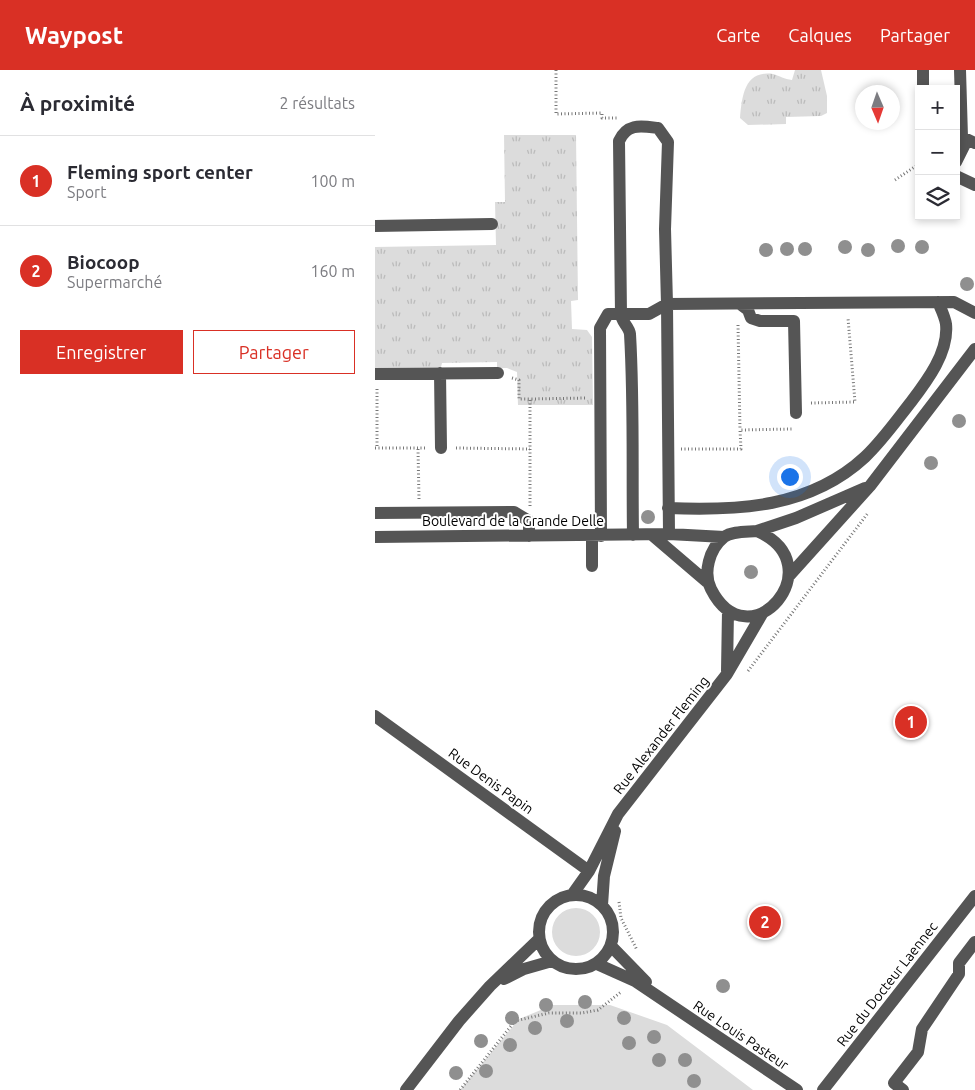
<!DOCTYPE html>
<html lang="fr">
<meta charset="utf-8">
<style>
body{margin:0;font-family:Ubuntu,sans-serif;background:#f7f7f7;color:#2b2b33}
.controls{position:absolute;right:15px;top:15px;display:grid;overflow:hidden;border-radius:0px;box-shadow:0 2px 8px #0003}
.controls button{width:45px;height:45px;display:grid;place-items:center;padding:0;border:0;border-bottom:1px solid #e1e1e2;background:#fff;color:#2b2b33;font:25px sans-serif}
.compass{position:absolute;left:480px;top:15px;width:45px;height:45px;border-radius:50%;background:#fff;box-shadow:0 2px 8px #0003;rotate:178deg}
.you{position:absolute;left:414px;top:406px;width:18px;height:18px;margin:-12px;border:4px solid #fff;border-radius:50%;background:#1a73e8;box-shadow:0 0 0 8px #1a73e833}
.badge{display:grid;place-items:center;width:32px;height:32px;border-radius:50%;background:#d93025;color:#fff;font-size:16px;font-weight:700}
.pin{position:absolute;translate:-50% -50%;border:2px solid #fff;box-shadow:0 1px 5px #0006}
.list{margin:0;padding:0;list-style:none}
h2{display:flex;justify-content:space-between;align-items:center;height:65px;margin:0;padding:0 20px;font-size:21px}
h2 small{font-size:16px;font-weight:400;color:#7c7c81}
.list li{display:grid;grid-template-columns:32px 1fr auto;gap:15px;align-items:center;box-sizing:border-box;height:90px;padding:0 20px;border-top:1px solid #e1e1e2}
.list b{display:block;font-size:19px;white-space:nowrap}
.list p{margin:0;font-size:16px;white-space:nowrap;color:#7c7c81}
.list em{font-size:16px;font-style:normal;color:#7c7c81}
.actions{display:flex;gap:10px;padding:15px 20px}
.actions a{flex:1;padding:11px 0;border:1px solid #d93025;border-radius:0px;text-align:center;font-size:18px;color:#d93025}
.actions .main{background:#d93025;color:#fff}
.icon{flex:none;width:28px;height:28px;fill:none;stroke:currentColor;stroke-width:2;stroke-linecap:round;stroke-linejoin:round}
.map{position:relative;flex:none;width:600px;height:1020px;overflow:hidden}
header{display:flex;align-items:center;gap:30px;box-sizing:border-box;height:70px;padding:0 25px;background:#d93025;color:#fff}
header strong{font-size:24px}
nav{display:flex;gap:28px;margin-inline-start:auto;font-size:18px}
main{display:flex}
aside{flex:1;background:#fff}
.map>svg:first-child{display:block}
</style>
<header>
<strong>Waypost</strong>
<nav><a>Carte</a><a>Calques</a><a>Partager</a></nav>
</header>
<main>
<aside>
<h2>À proximité<small>2 résultats</small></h2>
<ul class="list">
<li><span class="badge">1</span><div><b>Fleming sport center</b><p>Sport</p></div><em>100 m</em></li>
<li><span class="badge">2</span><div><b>Biocoop</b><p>Supermarché</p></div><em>160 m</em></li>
</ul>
<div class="actions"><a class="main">Enregistrer</a><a>Partager</a></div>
</aside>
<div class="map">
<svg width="600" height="1020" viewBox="0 0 600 1020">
<defs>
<pattern id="park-tufts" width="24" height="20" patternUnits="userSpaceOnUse" patternTransform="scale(1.25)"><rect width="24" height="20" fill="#dcdcdc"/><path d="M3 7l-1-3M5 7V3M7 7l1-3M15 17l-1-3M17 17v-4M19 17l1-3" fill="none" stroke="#bbb"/></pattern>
</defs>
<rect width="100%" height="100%" fill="#fff"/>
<path fill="#dcdcdc" d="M177 862a24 24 0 1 1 48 0a24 24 0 1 1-48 0Z
M178 935H235L292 955 378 1020H85L144 949Z"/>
<path fill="url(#park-tufts)" d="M420 0H446L452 26V43L446 46 411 47V54L373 55 365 48C367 27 369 0 398 4 405 6 409 9 417 10Z
M129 65H201L203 230 196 231 197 259 212 260 217 267 218 335H143L142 302 132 298H122V292L67 293 66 297 0 298V177L121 175 120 132H130Z"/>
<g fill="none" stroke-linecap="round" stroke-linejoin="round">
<path stroke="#777" stroke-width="3" stroke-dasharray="1 2.5" stroke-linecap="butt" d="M181 0V44L227 43V48H242
M520 110 544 94
M363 255 365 360
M137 308 144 310V329H155
M2 319V378
M436 333 480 332 473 248
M0 378H52
M81 378 155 379
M43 379 44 429
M306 379H366L365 360 417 359
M155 436V329L212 328
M373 601 493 443
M244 832 246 848 262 880
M85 1020 140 951 174 943H207L223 940 246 922"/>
<path stroke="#555" stroke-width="12" d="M548 0V19
M585 0 587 67 600 73
M581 92 592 70
M581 106 600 115
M0 156 117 154
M365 234 373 240 376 248 385 251H419L421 343
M65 303 66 378
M0 304 123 303
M293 438C363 441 435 438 490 387 507 371 521 351 536 332 552 311 574 282 571 254 570 247 566 239 563 232
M0 443 139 442 154 451V466
M382 461C460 495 374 594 336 519 328 503 334 479 349 467 357 461 372 462 382 461Z
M382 461 421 448 490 418
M294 464 292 234 579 232 600 243
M277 465 332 512
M226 466 225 258 233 244H274L292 234 290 159 293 72 283 58C266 56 252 53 244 71L246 244C246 252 254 256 255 264 259 331 257 398 258 465
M0 467 294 464 349 467
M217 496V466
M414 506 495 416 600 279
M352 601 353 541
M0 646 214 801
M164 862a37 37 0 1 1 74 0a37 37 0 1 1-74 0Z
M197 825 214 801 243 744 352 604 387 544
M227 835 229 806 240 761
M236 876 271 912
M222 894 260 911 422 1020
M129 909 149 899 177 891
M31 1020 84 951 115 916 164 869
M448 1020 600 826
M528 1020 519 1013 543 982 547 959 584 904V893L600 872"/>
</g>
<g fill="#8f8f8f">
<circle cx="523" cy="176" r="7"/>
<circle cx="470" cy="177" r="7"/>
<circle cx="547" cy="177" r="7"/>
<circle cx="412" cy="179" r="7"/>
<circle cx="430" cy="179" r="7"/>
<circle cx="391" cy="180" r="7"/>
<circle cx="493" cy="180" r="7"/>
<circle cx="592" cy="214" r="7"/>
<circle cx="584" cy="351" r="7"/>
<circle cx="556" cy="393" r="7"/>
<circle cx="273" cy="447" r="7"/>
<circle cx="376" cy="502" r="7"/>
<circle cx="348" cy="916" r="7"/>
<circle cx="210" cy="932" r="7"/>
<circle cx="171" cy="935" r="7"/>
<circle cx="137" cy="948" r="7"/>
<circle cx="249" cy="948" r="7"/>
<circle cx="192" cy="951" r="7"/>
<circle cx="160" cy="958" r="7"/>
<circle cx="279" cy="967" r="7"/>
<circle cx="106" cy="971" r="7"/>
<circle cx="254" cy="973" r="7"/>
<circle cx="135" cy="975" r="7"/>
<circle cx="284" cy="990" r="7"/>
<circle cx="310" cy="990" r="7"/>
<circle cx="111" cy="1001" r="7"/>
<circle cx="81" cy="1003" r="7"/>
<circle cx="319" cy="1011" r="7"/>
</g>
<g text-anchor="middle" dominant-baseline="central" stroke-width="4" stroke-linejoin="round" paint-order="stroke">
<g font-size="14" fill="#000" stroke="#fff">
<text x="138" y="451">Boulevard de la Grande Delle</text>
<text transform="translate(286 665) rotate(-52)">Rue Alexander Fleming</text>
<text transform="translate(116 711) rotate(36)">Rue Denis Papin</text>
<text transform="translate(512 914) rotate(-52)">Rue du Docteur Laennec</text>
<text transform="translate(366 965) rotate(34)">Rue Louis Pasteur</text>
</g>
</g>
</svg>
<div class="controls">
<button>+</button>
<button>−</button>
<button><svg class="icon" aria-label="layers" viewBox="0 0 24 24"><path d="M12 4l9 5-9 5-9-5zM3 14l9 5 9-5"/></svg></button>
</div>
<svg class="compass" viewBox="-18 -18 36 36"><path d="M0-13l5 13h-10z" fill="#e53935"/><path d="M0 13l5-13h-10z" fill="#7c7c81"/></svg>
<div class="you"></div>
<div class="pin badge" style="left:536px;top:652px">1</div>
<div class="pin badge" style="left:390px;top:852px">2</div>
</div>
</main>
